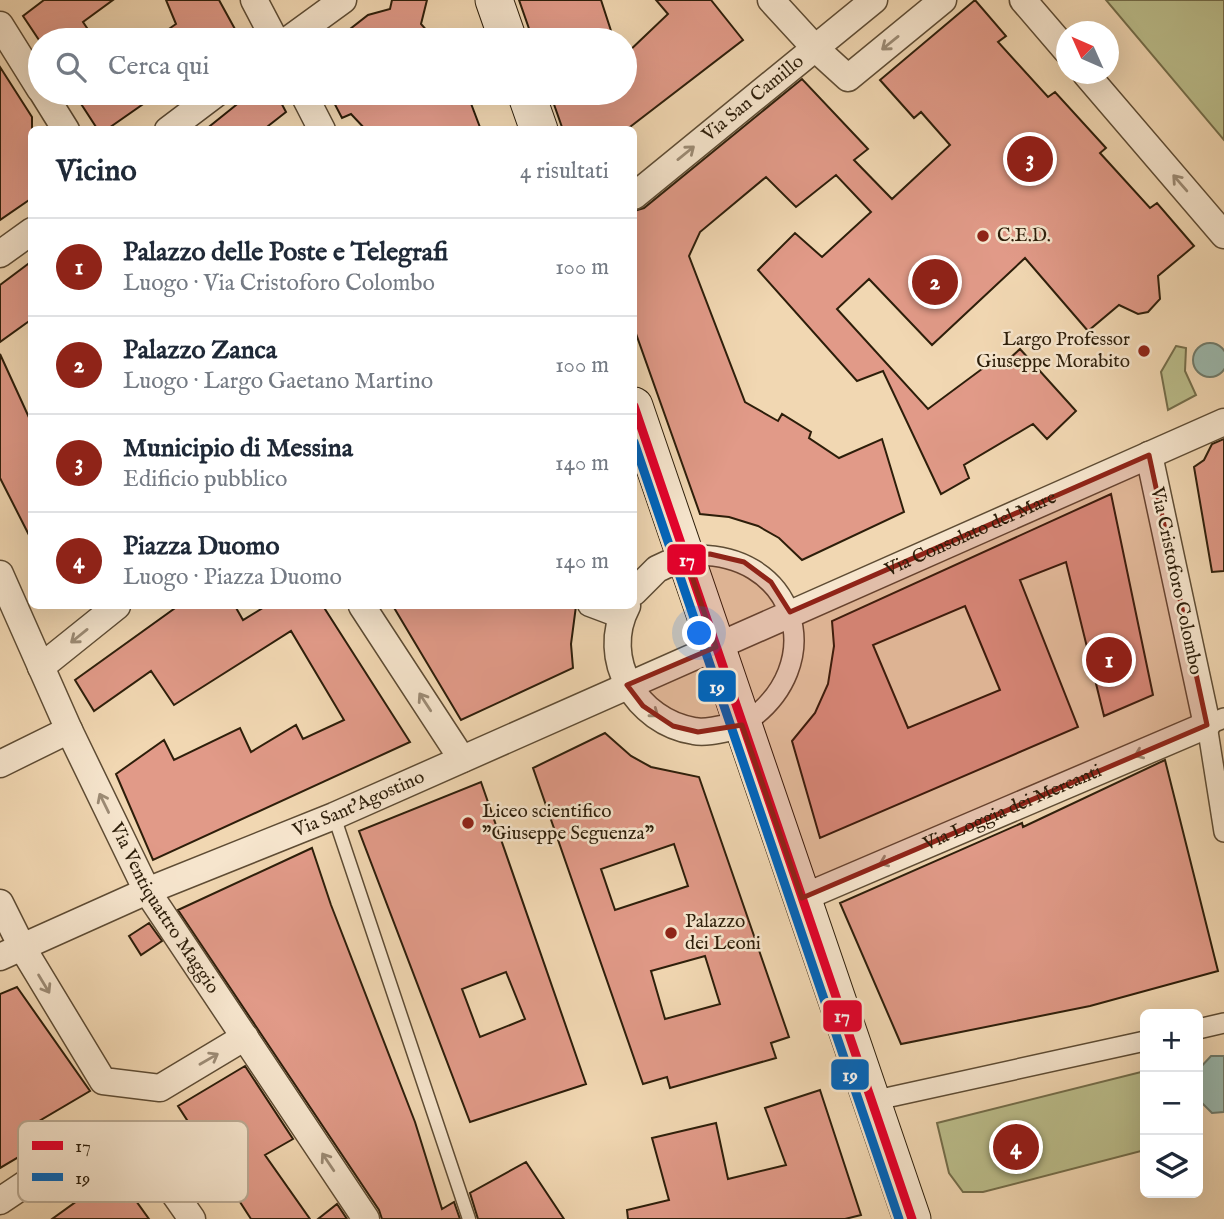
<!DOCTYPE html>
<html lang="it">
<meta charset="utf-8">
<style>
body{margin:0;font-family:"IM FELL English",serif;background:#f2f2f3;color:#1f2937}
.controls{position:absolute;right:21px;bottom:21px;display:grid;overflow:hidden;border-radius:10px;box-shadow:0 7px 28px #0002}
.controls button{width:63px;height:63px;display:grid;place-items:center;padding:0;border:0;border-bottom:2px solid #e0e1e3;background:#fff;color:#1f2937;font:35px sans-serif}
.compass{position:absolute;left:1056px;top:21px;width:63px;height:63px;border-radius:50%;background:#fff;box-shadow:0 7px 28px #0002;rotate:315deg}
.you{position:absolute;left:700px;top:634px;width:24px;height:24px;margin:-18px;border:5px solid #fff;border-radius:50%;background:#1a73e8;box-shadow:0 0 0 10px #1a73e833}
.badge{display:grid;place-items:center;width:46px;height:46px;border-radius:50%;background:#8f2418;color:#fff;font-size:23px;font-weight:700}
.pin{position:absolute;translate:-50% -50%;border:4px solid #fff;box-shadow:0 2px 7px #0006}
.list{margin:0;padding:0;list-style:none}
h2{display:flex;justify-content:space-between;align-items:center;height:91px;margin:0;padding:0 28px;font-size:30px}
h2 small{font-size:23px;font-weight:400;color:#747a83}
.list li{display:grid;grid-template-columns:46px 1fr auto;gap:21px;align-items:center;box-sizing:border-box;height:98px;padding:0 28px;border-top:2px solid #e0e1e3}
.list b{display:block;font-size:26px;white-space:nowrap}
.list p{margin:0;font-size:23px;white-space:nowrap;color:#747a83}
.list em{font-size:23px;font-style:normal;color:#747a83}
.icon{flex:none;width:38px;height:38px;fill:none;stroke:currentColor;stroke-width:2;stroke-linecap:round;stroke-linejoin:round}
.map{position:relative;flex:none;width:1224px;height:1219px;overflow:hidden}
.search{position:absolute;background:#fff;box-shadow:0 7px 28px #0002;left:28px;top:28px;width:609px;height:77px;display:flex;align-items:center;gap:18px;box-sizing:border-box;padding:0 24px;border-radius:38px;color:#747a83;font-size:26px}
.panel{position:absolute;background:#fff;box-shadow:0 7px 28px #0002;left:28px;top:126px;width:609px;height:483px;border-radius:10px}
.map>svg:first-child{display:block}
</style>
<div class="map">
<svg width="1224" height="1219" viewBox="0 0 1224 1219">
<rect width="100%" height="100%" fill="#f1d7b2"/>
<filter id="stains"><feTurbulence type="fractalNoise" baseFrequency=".00286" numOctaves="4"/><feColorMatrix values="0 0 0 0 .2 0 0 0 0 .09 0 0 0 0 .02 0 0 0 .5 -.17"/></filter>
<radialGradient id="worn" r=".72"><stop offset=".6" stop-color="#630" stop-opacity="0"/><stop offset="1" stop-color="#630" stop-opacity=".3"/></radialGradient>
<path fill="#bbbe8c" stroke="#746e4b" stroke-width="2" d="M1106 0H1224V140Z
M1176 346 1186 348 1185 371 1196 395 1168 410 1161 372Z
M1145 1071V1150L983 1192H963L949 1173 937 1123Z"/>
<path fill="#9bb9ae" stroke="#6f7b6c" stroke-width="2" d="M1193 360a17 17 0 1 1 34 0a17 17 0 1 1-34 0Z
M1211 1056H1224V1112L1212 1113 1198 1099V1070Z"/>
<path fill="#e19a88" stroke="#2d1e0a" stroke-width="2" fill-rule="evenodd" d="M44 0H113L83 22 95 40H39L23 16Z
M166 0H219L241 40H153L176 24Z
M392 0H427L421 24 435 40H336L368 15 390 9Z
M519 0H601L614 40H533Z
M656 0H711L743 40 626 130H563L550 93H625V55L668 14Z
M975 0 1006 36 998 42 1048 97 1055 92 1106 148 1100 153 1150 208 1157 203 1194 246 1158 276 1160 299 1148 312 1138 314 1119 305 1088 331 1025 258 932 345 869 279 837 309 928 409 994 360 1000 367 1020 349 1076 411 1047 439 1033 424 964 465 969 478 941 494 883 371 857 381 758 270 795 233 822 257 871 212 836 175 796 207 766 177 700 232 689 256 745 402 778 421 782 414 811 432 809 438 839 458 882 439 904 512 802 560 779 538 758 526 729 517 700 514 634 328V211L644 208 802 79 868 149 854 160 892 199 950 145 921 112 914 118 880 80Z
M0 67 32 117V198L0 220Z
M74 93H159L106 130H98Z
M251 93H276L286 112 263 130H205Z
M329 93H467L481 130H366L351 114 342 118Z
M32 261V319L0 342V285Z
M0 354 32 424V541L0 478Z
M1224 439V571L1212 572 1194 467 1204 460 1212 444Z
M1111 494 1153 695 1104 716 1066 562 1020 580 1078 727 820 838 792 741 815 713 828 684 834 646 832 621ZM965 606 1000 690 908 728 873 645Z
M178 606H235L243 620 266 606H323L410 742 153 860 116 774 164 740 174 760 240 728 251 752 296 725 303 739 344 720 291 631 174 705 151 671 94 711 75 680Z
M393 606H576L571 644 573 668 461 720Z
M605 733 631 756 651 767 699 777 789 1037 771 1043 776 1058 670 1088 667 1077 643 1084 533 768ZM674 844 688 886 615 910 601 869ZM705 956 720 1004 665 1019 651 971Z
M1165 760 1218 971 1090 1006 901 1044 840 903 1022 823 1023 827Z
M481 782 586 1084 470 1122 359 831ZM506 972 525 1019 480 1037 462 989Z
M312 848 331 905 415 1122 442 1209 454 1202 460 1219H382L379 1210 178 910Z
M149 923 162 941 141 955 129 936Z
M17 987 90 1091 24 1130 32 1149 0 1168V994Z
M245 1066 293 1139 265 1155 310 1219H251L178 1106Z
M820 1090 861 1215 845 1219H628L627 1210 669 1200 652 1138 716 1123 728 1179 786 1165 765 1108Z
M526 1162 564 1219H478L470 1193Z
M116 1173 149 1219H52Z
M337 1204 347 1219H318Z"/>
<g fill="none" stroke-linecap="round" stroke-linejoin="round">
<g stroke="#5e4c34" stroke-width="15">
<path id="service" d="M334 816 469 1219"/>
</g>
<g stroke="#5e4c34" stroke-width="22">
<path id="pedestrian" d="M685 556C795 545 835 666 742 725
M588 606 620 618
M1224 718 1207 725 1224 832
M1198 1029 1224 1023
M872 1101 1145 1041"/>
</g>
<g stroke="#5e4c34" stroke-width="29">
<g id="minor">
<path d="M254 0 275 40"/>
<path d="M771 0 815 48 848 78 943 0"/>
<path d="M1023 0 1066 50"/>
<path d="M0 25 40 89"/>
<path d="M288 40 343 0"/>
<path d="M1086 74 1224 235"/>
<path d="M43 93 66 130"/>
<path d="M303 93 322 130"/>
<path d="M168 130 217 93"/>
<path id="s1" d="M634 196 874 0"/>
<path d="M0 254 32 231"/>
<path id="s2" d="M0 574 69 730 147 891 366 1219"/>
<path d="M634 592 657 569 685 556"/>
<path d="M362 606 462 759"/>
<path d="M627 606C599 659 637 722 694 731 708 734 728 727 742 725"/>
<path d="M41 667 117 606"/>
<path d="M0 764 69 730"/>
<path id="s3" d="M802 898 1207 725 1149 455"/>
<path d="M0 903 22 947 103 1081 160 1088 245 1037"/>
<path id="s4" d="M0 957 147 891 334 816 1224 422"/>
<path d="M0 1201 91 1140 102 1137 141 1146 192 1219"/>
</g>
</g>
<g stroke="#2d1e0a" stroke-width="39">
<path id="secondary" d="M494 0 508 40
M526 93 539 130
M634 406 912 1219"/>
</g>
<use href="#service" stroke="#f6e5cd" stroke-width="12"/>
<use href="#pedestrian" stroke="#f6e5cd" stroke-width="19"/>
<use href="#minor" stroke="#f6e5cd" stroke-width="26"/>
<use href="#secondary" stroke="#f6e5cd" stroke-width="37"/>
<g stroke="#f6e5cd" stroke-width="14">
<path id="bus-1" d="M634 406 912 1219"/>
</g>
<g stroke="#f6e5cd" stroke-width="14">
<path id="bus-2" d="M634 442 899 1219"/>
</g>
<use href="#bus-1" stroke="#e4002b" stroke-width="9"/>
<use href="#bus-2" stroke="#0065bd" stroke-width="9"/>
</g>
<defs><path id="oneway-shaft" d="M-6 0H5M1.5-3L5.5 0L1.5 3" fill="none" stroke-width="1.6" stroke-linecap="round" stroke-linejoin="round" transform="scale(1.75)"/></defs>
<g stroke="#9c8b75">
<use href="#oneway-shaft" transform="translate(890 43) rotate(141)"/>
<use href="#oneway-shaft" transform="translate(686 153) rotate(-39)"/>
<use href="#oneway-shaft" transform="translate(1180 183) rotate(-131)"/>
<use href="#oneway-shaft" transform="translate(79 636) rotate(141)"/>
<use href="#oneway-shaft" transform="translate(425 702) rotate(-123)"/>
<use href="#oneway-shaft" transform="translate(650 710) rotate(37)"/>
<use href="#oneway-shaft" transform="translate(1144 752) rotate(157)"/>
<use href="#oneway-shaft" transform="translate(104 803) rotate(-116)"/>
<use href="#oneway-shaft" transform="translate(889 860) rotate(157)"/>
<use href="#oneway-shaft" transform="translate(44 984) rotate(59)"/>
<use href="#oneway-shaft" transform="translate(209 1059) rotate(-30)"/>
<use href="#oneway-shaft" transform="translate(328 1162) rotate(-124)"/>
</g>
<path fill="#8f2418" fill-opacity="0.2" stroke="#8f2418" stroke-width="5" stroke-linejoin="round" d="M1149 455 1207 725 802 898 742 725 698 732 673 726 643 706 627 685 716 647 685 556 710 554 744 562 771 582 790 612Z"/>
<g fill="#8f2418" stroke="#f6e5cd" stroke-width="2.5">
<circle cx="983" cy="236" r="7"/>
<circle cx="1144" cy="351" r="7"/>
<circle cx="468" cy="823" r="7"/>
<circle cx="671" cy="933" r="7"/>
</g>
<g text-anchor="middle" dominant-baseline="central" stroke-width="5" stroke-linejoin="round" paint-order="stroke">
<g font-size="19" fill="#2d1e0a" stroke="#f6e5cd">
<text stroke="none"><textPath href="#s1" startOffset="154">Via San Camillo</textPath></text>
<text stroke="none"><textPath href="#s4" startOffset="1059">Via Consolato del Mare</textPath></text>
<text transform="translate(1176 581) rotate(78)">Via Cristoforo Colombo</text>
<text stroke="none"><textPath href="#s4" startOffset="390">Via Sant'Agostino</textPath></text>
<text stroke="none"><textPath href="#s3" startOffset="229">Via Loggia dei Mercanti</textPath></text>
<text stroke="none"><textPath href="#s2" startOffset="373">Via Ventiquattro Maggio</textPath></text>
</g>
<g font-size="19" fill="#2d1e0a" stroke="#f6e5cd" text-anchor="start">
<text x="997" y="236">C.E.D.</text>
<text x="1130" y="340" text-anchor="end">Largo Professor<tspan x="1130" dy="22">Giuseppe Morabito</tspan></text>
<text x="482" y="812">Liceo scientifico<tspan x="482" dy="22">"Giuseppe Seguenza"</tspan></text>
<text x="685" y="922">Palazzo<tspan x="685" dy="22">dei Leoni</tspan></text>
</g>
</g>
<rect x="18" y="1121" width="230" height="81" rx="10" fill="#f6e5cd" stroke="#baa992" stroke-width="2"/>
<rect x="32" y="1141" width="31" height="9" fill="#e4002b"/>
<rect x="32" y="1173" width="31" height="8" fill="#0065bd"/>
<g font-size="19" fill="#2d1e0a">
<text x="75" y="1152">17</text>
<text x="75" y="1184">19</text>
</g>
<g stroke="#f6e5cd" stroke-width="2.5">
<rect x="666" y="543" width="41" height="33" rx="7" fill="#e4002b"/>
<rect x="697" y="669" width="40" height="34" rx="7" fill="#0065bd"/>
<rect x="822" y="999" width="41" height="34" rx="7" fill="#e4002b"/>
<rect x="830" y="1058" width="40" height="33" rx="7" fill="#0065bd"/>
</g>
<g font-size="19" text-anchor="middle" font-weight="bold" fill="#fff">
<text x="687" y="566">17</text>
<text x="717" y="693">19</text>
<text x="842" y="1022">17</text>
<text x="850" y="1081">19</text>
</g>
<rect width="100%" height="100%" filter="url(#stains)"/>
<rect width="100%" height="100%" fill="url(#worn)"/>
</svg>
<div class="controls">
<button>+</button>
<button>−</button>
<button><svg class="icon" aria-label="layers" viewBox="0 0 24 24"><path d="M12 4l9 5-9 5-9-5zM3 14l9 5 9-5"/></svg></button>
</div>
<svg class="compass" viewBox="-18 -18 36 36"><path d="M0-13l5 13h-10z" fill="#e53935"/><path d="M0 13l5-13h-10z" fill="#747a83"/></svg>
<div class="you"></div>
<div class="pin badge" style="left:1109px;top:660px">1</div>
<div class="pin badge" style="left:935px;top:282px">2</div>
<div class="pin badge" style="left:1030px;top:159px">3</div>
<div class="pin badge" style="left:1016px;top:1147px">4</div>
<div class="search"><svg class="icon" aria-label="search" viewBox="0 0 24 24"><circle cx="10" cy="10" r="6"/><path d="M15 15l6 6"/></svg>Cerca qui</div>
<section class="panel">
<h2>Vicino<small>4 risultati</small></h2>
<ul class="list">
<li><span class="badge">1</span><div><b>Palazzo delle Poste e Telegrafi</b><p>Luogo · Via Cristoforo Colombo</p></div><em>100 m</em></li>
<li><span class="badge">2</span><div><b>Palazzo Zanca</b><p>Luogo · Largo Gaetano Martino</p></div><em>100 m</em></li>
<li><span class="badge">3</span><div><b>Municipio di Messina</b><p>Edificio pubblico</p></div><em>140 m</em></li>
<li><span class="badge">4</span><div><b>Piazza Duomo</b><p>Luogo · Piazza Duomo</p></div><em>140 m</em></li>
</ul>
</section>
</div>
